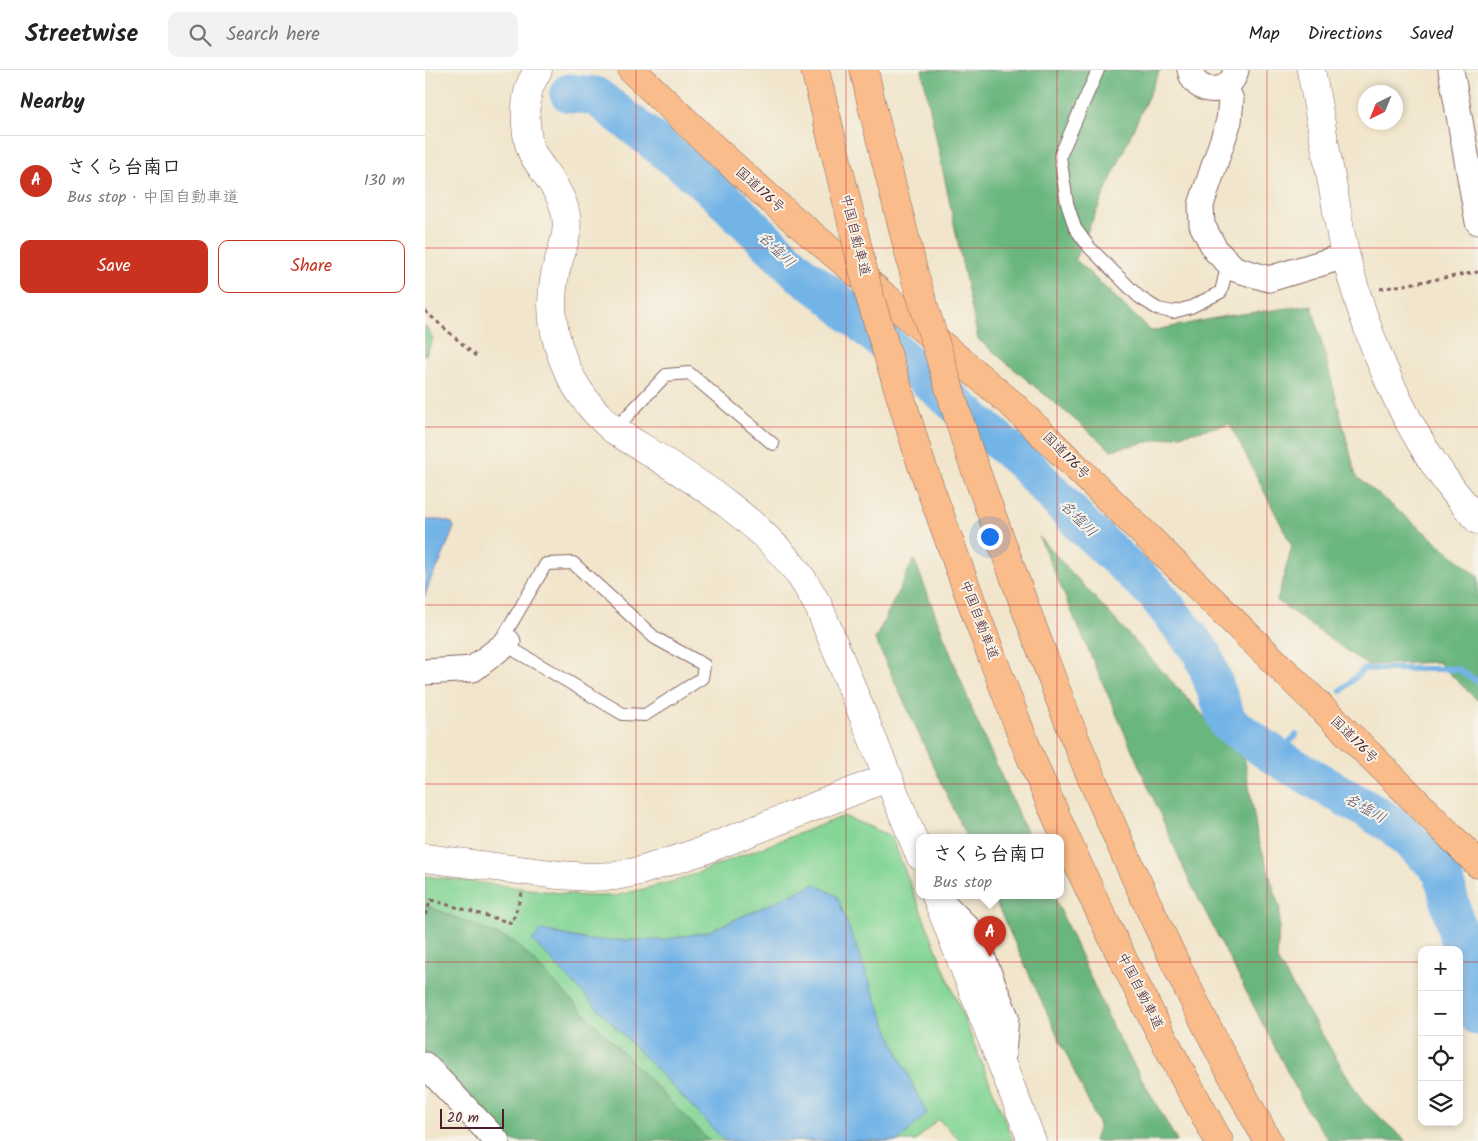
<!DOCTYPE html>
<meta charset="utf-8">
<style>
body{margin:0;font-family:Kalam,"Klee One",sans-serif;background:#f2f2f2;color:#222}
.controls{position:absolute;right:15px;bottom:15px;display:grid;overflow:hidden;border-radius:10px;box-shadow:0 2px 8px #0003}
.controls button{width:45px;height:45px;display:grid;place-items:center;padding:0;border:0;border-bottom:1px solid #e0e0e0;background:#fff;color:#222;font:25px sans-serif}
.compass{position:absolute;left:933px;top:15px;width:45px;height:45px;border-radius:50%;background:#fff;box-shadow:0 2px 8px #0003;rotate:223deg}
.scale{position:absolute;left:15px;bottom:12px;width:64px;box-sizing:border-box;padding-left:5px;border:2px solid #4a1f2b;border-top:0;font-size:14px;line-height:18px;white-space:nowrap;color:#4a1f2b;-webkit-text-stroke:4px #f7f3e8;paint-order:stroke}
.you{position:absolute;left:564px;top:466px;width:18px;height:18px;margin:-12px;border:4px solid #fff;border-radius:50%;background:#1a73e8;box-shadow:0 0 0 8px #1a73e833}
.badge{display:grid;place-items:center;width:32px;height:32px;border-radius:50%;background:#c8321e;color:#fff;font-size:16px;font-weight:700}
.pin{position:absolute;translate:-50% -41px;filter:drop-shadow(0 1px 2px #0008)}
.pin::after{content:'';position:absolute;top:26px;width:18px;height:15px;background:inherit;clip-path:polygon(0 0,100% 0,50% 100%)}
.popup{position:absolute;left:491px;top:764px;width:148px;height:65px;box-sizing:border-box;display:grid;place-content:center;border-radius:10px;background:#fff;filter:drop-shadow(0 1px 4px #0005);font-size:16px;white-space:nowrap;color:#767676}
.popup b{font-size:19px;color:#222}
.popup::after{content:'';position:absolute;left:50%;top:100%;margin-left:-10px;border:10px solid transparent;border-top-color:#fff}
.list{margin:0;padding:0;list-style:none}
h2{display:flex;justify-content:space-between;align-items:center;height:65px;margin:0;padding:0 20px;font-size:21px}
h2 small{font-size:16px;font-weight:400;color:#767676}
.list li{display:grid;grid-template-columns:32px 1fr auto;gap:15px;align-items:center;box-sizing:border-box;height:90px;padding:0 20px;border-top:1px solid #e0e0e0}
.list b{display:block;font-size:19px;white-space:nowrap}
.list p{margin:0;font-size:16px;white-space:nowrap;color:#767676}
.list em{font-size:16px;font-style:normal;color:#767676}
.actions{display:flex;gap:10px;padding:15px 20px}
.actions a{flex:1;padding:11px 0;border:1px solid #c8321e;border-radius:10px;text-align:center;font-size:18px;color:#c8321e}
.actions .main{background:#c8321e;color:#fff}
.icon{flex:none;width:28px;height:28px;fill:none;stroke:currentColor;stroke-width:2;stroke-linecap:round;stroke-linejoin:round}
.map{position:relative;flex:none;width:1053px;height:1071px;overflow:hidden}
header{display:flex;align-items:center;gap:30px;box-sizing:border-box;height:70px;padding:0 25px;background:#fff;border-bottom:1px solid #e0e0e0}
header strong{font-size:24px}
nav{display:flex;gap:28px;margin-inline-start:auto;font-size:18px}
.search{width:350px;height:45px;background:#f2f2f2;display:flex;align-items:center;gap:12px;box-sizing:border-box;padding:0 18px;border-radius:10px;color:#767676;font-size:19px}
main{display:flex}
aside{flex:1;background:#fff}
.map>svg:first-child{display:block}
</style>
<header>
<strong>Streetwise</strong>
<div class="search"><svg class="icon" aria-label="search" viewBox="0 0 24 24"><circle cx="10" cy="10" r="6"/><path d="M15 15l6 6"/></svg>Search here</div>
<nav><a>Map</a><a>Directions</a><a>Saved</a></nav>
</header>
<main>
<aside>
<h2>Nearby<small></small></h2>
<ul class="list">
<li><span class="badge">A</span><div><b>さくら台南口</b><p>Bus stop · 中国自動車道</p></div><em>130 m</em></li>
</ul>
<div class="actions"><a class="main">Save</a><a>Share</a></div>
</aside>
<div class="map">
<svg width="1053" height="1071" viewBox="0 0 1053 1071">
<rect width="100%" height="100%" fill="#f7f3e8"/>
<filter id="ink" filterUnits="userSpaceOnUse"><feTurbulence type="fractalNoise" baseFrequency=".02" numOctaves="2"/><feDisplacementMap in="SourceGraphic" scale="10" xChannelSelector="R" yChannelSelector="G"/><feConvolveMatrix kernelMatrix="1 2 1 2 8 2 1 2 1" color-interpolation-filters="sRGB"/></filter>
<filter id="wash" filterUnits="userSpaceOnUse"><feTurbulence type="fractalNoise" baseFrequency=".0096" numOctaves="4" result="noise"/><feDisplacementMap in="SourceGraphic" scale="20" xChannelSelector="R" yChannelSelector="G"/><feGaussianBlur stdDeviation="1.12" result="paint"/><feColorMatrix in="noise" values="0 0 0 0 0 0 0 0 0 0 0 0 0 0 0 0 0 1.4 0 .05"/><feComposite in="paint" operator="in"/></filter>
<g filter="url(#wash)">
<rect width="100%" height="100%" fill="#f1e5cb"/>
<path fill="#84d596" stroke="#677a60" d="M0 255 8 269 0 286Z
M419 746 466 766 588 1071H536L513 1049 491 1071H284L90 872 0 835V806L159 826H190L254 810Z"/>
<path fill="#6bb67f" stroke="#5a6a55" d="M497 0H735L650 189 726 261 801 246 887 235 931 406 1053 506V631L1013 592 942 595 852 531 867 476 805 354 686 380 553 269Z
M614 467 820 691 832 764 855 839 852 890 938 1032 981 1071H904L882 1040 763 808Z
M489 489 550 647 604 768H542L450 569Z
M568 826H629L688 958 752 1071H669L674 1055Z
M0 835 90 872 284 1071H84L0 984Z"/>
<path fill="#73b4e7" stroke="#5e6a89" d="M0 450H17L27 453 29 457 14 495 7 506 0 526Z
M390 814 412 826C440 900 466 974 502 1044L473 1071H300L107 870 117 860 162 870H237L282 862Z"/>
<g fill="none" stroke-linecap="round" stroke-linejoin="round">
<path stroke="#73b4e7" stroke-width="6" d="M916 621 939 599H1033L1053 612
M850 686 871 665"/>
<path stroke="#73b4e7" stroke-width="39" d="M144 23 170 26 198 47 283 114 376 204 402 223 598 392 659 457 729 522 778 584 803 653 850 686 968 755 1017 800 1053 946"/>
</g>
</g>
<g filter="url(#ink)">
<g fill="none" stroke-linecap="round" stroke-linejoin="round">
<g stroke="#846463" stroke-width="14">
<path id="service" d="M673 0 635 86 642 133 650 158 664 177 714 227 733 239 748 242 766 237 796 222 803 192
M189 360 241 305 264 303 348 374
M148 493 230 568 279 595 277 608 220 645 198 644 89 580 79 566 121 494Z"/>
</g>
<g stroke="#846463" stroke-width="27">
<path id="minor" d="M765 0C770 26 806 26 811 0
M1026 0 1053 152
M800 17 806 30 804 51 776 135 777 155 791 181 810 199 844 209 920 186
M0 602 48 599 83 572
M511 826 548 863 581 947 577 996
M0 995 72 1071"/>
</g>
<g stroke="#846463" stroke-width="29">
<path id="tertiary" d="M113 0C111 4 108 9 106 13 98 32 99 71 110 88 120 104 136 122 140 141 146 163 135 182 130 204 118 263 144 322 189 360 255 402 329 442 376 507 383 517 388 527 394 537L495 786
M886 0C894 41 901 82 909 124 913 145 915 166 921 187 946 282 986 377 1053 450
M0 788 134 805 165 807 190 806 215 801 277 781 464 707
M511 826 607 1071"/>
</g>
<g stroke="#846463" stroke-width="29">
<path id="trunk" d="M207 0 293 82 361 143 589 336 960 700 1053 794"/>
</g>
<g stroke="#846463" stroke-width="29">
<path id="motorway" d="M390 0 402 49
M439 0 448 40
M600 537C618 584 635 632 654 678 710 812 772 945 843 1071
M552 547C570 594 587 641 606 688 661 819 724 947 794 1071"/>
</g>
<path stroke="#846463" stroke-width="3" stroke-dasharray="4 4" stroke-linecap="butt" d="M955 219 1053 202
M0 241 52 287
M0 845 6 830 87 853 97 823"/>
<use href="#service" stroke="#fff" stroke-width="12"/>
<use href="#minor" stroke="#fff" stroke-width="25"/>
<use href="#tertiary" stroke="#fff" stroke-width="28"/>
<use href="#trunk" stroke="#f9bc8a" stroke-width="28"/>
<use href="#motorway" stroke="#f9bc8a" stroke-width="28"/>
<g stroke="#846463" stroke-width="29" stroke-linecap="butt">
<path id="motorway-bridge" d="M448 40 490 207 544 382 600 537
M402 49 444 224 496 393 552 547"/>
</g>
<use href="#motorway-bridge" stroke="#f9bc8a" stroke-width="28"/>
</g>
</g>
<path fill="none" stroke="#d62828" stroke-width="1" stroke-opacity="0.55" d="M211 0V1071M421 0V1071M632 0V1071M842 0V1071M0 178H1053M0 357H1053M0 535H1053M0 714H1053M0 892H997M1034 892H1053"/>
<g text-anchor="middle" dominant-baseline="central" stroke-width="4" stroke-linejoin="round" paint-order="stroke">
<g font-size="14" fill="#4a1f2b" stroke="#f7f3e8">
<text transform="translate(335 120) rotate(42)">国道176号</text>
<text transform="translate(430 165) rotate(76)">中国自動車道</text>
<text transform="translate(641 386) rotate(45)">国道176号</text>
<text transform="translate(554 550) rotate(69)">中国自動車道</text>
<text transform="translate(929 670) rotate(45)">国道176号</text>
<text transform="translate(715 921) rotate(63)">中国自動車道</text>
</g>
<g font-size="15" font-style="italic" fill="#58536d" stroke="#f7f3e8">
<text transform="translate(351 180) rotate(44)">名塩川</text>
<text transform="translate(653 449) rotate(45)">名塩川</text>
<text transform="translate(940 739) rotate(30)">名塩川</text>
</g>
</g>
</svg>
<div class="controls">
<button>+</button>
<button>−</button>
<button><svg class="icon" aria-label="locate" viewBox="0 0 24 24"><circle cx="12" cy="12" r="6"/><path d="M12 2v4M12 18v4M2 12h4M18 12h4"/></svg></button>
<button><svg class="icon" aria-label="layers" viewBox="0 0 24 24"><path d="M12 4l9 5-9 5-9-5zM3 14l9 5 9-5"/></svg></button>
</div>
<svg class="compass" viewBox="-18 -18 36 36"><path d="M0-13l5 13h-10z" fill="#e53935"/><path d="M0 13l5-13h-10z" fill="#767676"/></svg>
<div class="scale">20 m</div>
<div class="you"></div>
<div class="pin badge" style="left:565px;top:887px">A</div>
<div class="popup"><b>さくら台南口</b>Bus stop</div>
</div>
</main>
